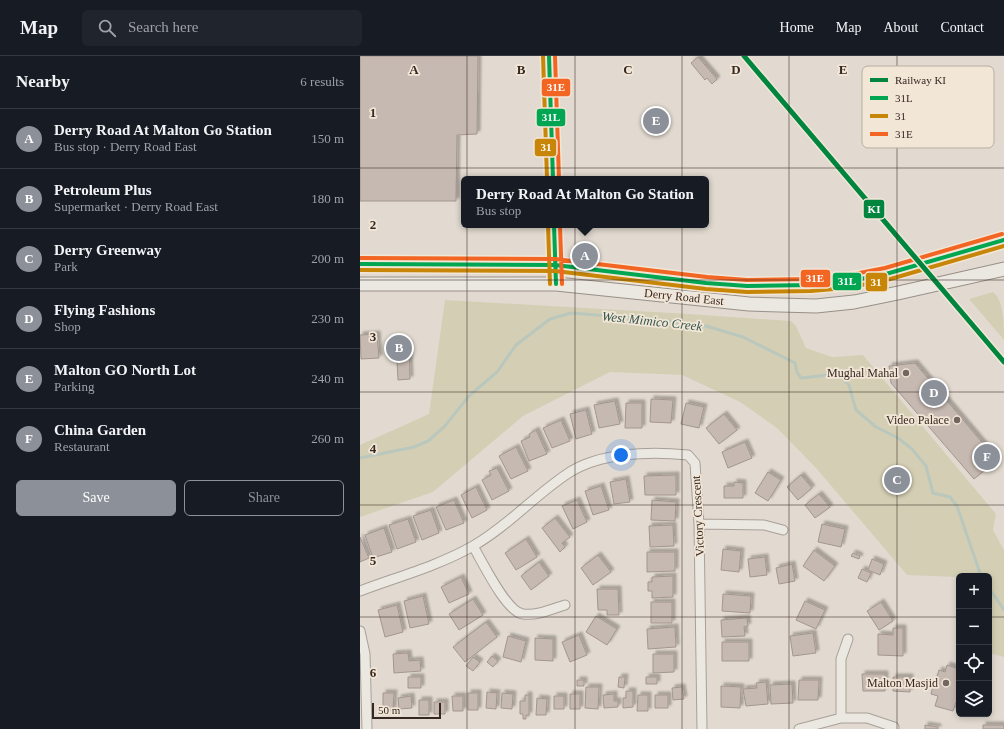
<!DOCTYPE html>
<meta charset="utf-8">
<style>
body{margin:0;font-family:"Times New Roman",serif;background:#20242c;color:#f1f3f6}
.controls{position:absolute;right:12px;bottom:12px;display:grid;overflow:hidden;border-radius:6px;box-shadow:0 2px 6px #0003}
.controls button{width:36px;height:36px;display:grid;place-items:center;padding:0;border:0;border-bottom:1px solid #363941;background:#171b24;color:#f1f3f6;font:20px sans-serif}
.scale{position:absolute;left:12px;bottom:10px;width:69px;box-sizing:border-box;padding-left:4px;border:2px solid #362821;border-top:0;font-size:11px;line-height:14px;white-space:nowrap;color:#362821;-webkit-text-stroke:3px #f2e6d7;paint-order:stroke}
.you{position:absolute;left:261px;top:399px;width:14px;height:14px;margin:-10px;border:3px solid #fff;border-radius:50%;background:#1a73e8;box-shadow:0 0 0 6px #1a73e833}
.badge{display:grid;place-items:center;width:26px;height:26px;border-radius:50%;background:#8c9099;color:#fff;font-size:13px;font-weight:700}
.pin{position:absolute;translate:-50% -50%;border:2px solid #fff;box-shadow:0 1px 4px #0006}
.popup{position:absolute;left:101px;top:120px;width:248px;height:52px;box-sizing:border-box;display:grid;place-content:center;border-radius:6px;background:#171b24;filter:drop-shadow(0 1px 3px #0005);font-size:13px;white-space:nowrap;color:#9ea1a6}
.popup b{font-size:15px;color:#f1f3f6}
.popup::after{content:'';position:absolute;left:50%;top:100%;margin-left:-8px;border:8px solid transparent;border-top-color:#171b24}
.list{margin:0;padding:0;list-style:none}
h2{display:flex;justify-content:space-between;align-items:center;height:52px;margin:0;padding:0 16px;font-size:17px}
h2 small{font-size:13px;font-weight:400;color:#9ea1a6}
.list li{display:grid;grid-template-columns:26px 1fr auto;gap:12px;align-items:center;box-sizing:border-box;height:60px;padding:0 16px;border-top:1px solid #363941}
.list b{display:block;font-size:15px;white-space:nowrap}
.list p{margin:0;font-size:13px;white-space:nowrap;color:#9ea1a6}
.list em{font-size:13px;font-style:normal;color:#9ea1a6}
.actions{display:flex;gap:8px;padding:12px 16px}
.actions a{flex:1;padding:9px 0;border:1px solid #8c9099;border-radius:6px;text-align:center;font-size:14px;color:#8c9099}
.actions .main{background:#8c9099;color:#fff}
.icon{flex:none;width:22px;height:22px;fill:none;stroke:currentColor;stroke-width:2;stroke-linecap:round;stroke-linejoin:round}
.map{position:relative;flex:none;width:644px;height:673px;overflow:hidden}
header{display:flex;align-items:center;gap:24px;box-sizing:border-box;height:56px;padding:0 20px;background:#171b24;border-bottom:1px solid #363941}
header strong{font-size:19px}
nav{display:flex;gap:22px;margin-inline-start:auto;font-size:14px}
.search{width:280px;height:36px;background:#20242c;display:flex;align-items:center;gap:10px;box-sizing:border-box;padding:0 14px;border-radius:6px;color:#9ea1a6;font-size:15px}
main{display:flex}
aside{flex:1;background:#171b24}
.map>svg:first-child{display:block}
</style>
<header>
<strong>Map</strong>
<div class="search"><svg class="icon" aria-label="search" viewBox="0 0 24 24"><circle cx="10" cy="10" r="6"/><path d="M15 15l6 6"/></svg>Search here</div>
<nav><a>Home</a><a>Map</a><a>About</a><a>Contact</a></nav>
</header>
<main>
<aside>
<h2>Nearby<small>6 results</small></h2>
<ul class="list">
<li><span class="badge">A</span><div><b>Derry Road At Malton Go Station</b><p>Bus stop · Derry Road East</p></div><em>150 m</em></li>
<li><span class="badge">B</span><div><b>Petroleum Plus</b><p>Supermarket · Derry Road East</p></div><em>180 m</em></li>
<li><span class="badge">C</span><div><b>Derry Greenway</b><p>Park</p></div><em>200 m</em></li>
<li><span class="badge">D</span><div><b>Flying Fashions</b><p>Shop</p></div><em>230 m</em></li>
<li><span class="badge">E</span><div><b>Malton GO North Lot</b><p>Parking</p></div><em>240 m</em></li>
<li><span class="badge">F</span><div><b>China Garden</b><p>Restaurant</p></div><em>260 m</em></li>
</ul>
<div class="actions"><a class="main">Save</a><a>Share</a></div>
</aside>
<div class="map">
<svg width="644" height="673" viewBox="0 0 644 673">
<defs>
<filter id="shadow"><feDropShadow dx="3" dy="-3" stdDeviation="1" flood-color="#0004"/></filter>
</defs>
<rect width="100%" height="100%" fill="#e2dad0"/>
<path fill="#d4cfb4" d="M633 236C644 244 644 268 644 284L609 243Z
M85 244 329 258 431 265 436 270 446 292 472 301 503 299 636 458 633 474 644 494V601L629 597V520H599V581L596 521 547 519 456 412 417 372 380 346 322 319 250 316 163 360 73 436 0 461V389L69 358Z"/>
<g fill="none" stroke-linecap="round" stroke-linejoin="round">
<path stroke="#bac7bd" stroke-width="3" d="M0 402 54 391 68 385 84 371 109 340 137 316 156 289 190 263 211 257 300 264 346 270 383 281 435 307 437 316 441 322 478 318 489 329 496 354 516 371 538 382 552 393 566 410 573 437 590 441 597 450 621 520
M629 532 644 554"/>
</g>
<path fill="#c6b9b1" stroke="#a3968f" filter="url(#shadow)" d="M0 0H118L117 78 97 79 96 145H0Z
M338 1 357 23 352 28 347 22 345 24 331 7Z
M17 278 19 302 1 303 0 279Z
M36 288H49L50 323 38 324Z
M555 307 637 404 614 423 531 327 529 310Z
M291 343 313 344 311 367 290 366Z
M255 345 260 368 239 372 234 349Z
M266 347H282V372H265Z
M326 347 344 351 339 372 321 368Z
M226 354 232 378 216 383 210 358Z
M364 358 377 374 359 388 346 372Z
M201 364 210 385 192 392 183 372Z
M176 374 187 398 169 405 161 385 170 381 169 378Z
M385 386 392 402 368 412 362 396Z
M156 391 168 415 151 423 139 400Z
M137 412 149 435 132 444 122 424 131 419 129 415Z
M408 416 421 424 408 445 395 437Z
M316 419V439H285L284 420Z
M441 419 452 432 438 444 427 431Z
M266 423 270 446 254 448 250 426Z
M374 426 383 427V442H364V430H374Z
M241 430 249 454 233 459 225 435Z
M116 431 127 454 112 462 101 439Z
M459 438 470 451 455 462 445 449Z
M94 444 104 467 86 474 76 451Z
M217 444 227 466 213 473 202 450Z
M292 444 316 446 315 465 291 464Z
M71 454 79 477 62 484 53 460Z
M195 462 210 481 202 487 205 491 200 496 182 472Z
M48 463 56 486 37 493 29 469Z
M462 468 485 473 481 491 458 486Z
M313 469 314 490 290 491 289 470Z
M24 472 32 496 13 502 5 479Z
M0 481 9 502 0 506Z
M166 483 177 501 156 514 145 497Z
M363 493 381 495 379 516 361 514Z
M454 494 475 510 464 525 443 510Z
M287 496H315V515L287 516Z
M493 497 500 500 499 503 491 500Z
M238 499 251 516 233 529 221 512Z
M405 501 407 519 390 521 388 503Z
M512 503 524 508 520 519 508 514Z
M179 506 189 520 171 534 161 520Z
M432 508 435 525 419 528 416 512Z
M502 513 511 517 507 526 498 522Z
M313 520V541L292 542V535H288V526H292V521Z
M101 521 109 538 89 547 81 531Z
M237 533H258L259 559H247V554H238Z
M363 538 391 540 390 557 362 555Z
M63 540 69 568 50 572 44 545Z
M113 543 123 559 99 574 89 558Z
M445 545 465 554 456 573 436 564Z
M291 546H312V567H291Z
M521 546 533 565 519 574 507 555Z
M37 549 43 576 25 581 18 554Z
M236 560 257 573 247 589 226 576Z
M387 562 388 570 384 571 385 580 362 581 361 564Z
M126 566 137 581 105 606 93 591Z
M315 571 316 591 288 593 287 573Z
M533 572H543V600L518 599V578L533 579Z
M453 577 456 597 433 600 430 580Z
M219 579 227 599 210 606 202 586Z
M148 580 166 585 161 606 143 601Z
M175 582 193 583V605L175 604Z
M362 586H389V605H362Z
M48 597 49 605 60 604 61 615 34 617 33 598Z
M293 598H314V616L293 617Z
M132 600 138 605 133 611 127 606Z
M113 601 120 606 113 615 106 610Z
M587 609 599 613V647L596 646 593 655 575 650 578 640 571 638 575 621H577L579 614 585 616Z
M502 618H525V635H503Z
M48 621H61V632H48Z
M259 621H265L264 632 258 631Z
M286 621H297V628H286Z
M533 621H550V636L533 635Z
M217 624H224V630H217Z
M439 624H459L458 644H438Z
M406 626 408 648 386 650 383 633 397 632 396 627Z
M432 628 433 647 411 648 410 629Z
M361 630 381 631 380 652 361 651Z
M226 631H239L238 653 225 652Z
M322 631 324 643 313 644 312 632Z
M266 635H273V651L263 652V642H266Z
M127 636 137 637 136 653 126 652Z
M23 637H34L33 654H23Z
M108 637H118V654H108Z
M142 637 153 638 152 653 141 652Z
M210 638H220V653H210Z
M254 638V645H258V651L244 652 243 639Z
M165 639H169V659H166V663H163V658H160V645H165Z
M278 639H288V655H277Z
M295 639H308V652H295Z
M51 640 52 652 39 653 38 642Z
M92 640H103V655H93Z
M194 640H204V653H194Z
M177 642 187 643 186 659H176Z
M59 644H69V659H59Z
M74 646H85V658H74Z
M565 669 578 671V673H565Z
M623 669H644V673H623Z"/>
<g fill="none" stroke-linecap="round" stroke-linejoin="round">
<g stroke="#a8a098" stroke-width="11">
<path id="street" d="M339 468 404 469 423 474
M113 490C122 505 146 556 163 558 177 560 192 553 205 549
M0 535C37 521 78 510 113 490 148 470 174 440 207 418 239 396 291 395 328 399L335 407 339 468 342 673
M0 575 5 598 7 673
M481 662V603L488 583
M439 673 481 662H507L534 671"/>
</g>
<g stroke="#989088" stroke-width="15">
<path id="secondary" d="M0 208 195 209 346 227 387 230 451 229 485 226 526 218 644 184
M0 228H196L389 248 456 250 494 246 538 237 644 213"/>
</g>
<use href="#street" stroke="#ebe7e1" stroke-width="9"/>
<use href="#secondary" stroke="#ebe7e1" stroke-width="13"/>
<g stroke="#f2e6d7" stroke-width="7">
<path id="bus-1" d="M189 0 193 123
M194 169 196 228
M0 208 195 209 346 227 387 230 451 229 485 226 526 218 644 184"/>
</g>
<g stroke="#f2e6d7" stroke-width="7">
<path id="bus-2" d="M183 0 187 123
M188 169 190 228
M0 214 195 215 346 233 387 236 451 235 486 232 527 224 644 190"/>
</g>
<g stroke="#f2e6d7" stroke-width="7">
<path id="bus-3" d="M195 0 199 123
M200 169 202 228
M0 202 195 203 347 221 387 224 451 223 484 220 525 212 642 178"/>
</g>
<use href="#bus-1" stroke="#00a651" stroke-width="4"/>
<use href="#bus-2" stroke="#c78608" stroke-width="4"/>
<use href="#bus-3" stroke="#f26522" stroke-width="4"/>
<g stroke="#f2e6d7" stroke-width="8">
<path id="rail-1" d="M384 0 644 306"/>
</g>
<use href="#rail-1" stroke="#00853f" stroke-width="5"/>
</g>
<path fill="none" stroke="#362821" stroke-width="1" stroke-opacity="0.55" d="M107 0V673M215 0V673M322 0V673M429 0V673M537 0V673M0 112H644M0 224H644M0 336H644M0 449H644M0 561H599M629 561H644"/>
<g fill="#72665e" stroke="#f2e6d7" stroke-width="1.5">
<circle cx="546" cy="317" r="4"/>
<circle cx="597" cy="364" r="4"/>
<circle cx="586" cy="627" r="4"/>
</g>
<g text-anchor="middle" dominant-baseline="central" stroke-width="3.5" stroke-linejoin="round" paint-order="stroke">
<g font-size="12" fill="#362821" stroke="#f2e6d7">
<text transform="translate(324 241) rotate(6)">Derry Road East</text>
<text transform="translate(338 460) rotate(-93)">Victory Crescent</text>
</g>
<g font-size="12" fill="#362821" stroke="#f2e6d7" text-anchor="end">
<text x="538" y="317">Mughal Mahal</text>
<text x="589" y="364">Video Palace</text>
<text x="578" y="627">Malton Masjid</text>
</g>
<g font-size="13" font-style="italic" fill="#32554d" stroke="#f2e6d7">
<text transform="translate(292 265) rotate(6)">West Mimico Creek</text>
</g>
</g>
<rect x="502" y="10" width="132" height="82" rx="6" fill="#f2e6d7" stroke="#baada0" stroke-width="1"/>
<rect x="510" y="22" width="18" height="4" fill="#00853f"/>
<rect x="510" y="40" width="18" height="4" fill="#00a651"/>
<rect x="510" y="58" width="18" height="4" fill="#c78608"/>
<rect x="510" y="76" width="18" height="4" fill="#f26522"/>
<g font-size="11" fill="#362821">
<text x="535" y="28">Railway KI</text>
<text x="535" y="46">31L</text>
<text x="535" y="64">31</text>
<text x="535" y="82">31E</text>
</g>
<g font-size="13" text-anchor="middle" font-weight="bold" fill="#362821" stroke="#f2e6d7" stroke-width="3.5" stroke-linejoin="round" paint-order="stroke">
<text x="54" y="18">A</text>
<text x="161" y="18">B</text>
<text x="268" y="18">C</text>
<text x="376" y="18">D</text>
<text x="483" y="18">E</text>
<text x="13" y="61">1</text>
<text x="13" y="173">2</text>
<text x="13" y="285">3</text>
<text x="13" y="397">4</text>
<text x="13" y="509">5</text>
<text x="13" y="621">6</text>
</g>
<g stroke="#f2e6d7" stroke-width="1.5">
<rect x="181" y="22" width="30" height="19" rx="4" fill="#f26522"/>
<rect x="176" y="52" width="30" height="19" rx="4" fill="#00a651"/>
<rect x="174" y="82" width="23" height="19" rx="4" fill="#c78608"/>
<rect x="503" y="143" width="22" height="20" rx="4" fill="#00853f"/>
<rect x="440" y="213" width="31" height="19" rx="4" fill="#f26522"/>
<rect x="472" y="216" width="30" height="19" rx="4" fill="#00a651"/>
<rect x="505" y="216" width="23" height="20" rx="4" fill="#c78608"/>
</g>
<g font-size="11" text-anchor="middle" font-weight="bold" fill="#fff">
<text x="196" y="35">31E</text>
<text x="191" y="65">31L</text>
<text x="186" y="95">31</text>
<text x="514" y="157">KI</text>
<text x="455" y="226">31E</text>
<text x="487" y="229">31L</text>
<text x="516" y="230">31</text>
</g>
</svg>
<div class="controls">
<button>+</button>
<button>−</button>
<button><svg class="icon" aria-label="locate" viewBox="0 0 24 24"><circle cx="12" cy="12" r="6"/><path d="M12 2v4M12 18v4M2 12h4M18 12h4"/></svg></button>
<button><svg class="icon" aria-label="layers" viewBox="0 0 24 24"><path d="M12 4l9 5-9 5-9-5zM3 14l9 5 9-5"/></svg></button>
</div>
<div class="scale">50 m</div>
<div class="you"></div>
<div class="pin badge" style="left:225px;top:200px">A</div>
<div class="popup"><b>Derry Road At Malton Go Station</b>Bus stop</div>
<div class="pin badge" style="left:39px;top:292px">B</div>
<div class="pin badge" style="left:537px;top:424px">C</div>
<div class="pin badge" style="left:574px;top:337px">D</div>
<div class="pin badge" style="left:296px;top:65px">E</div>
<div class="pin badge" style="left:627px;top:401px">F</div>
</div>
</main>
